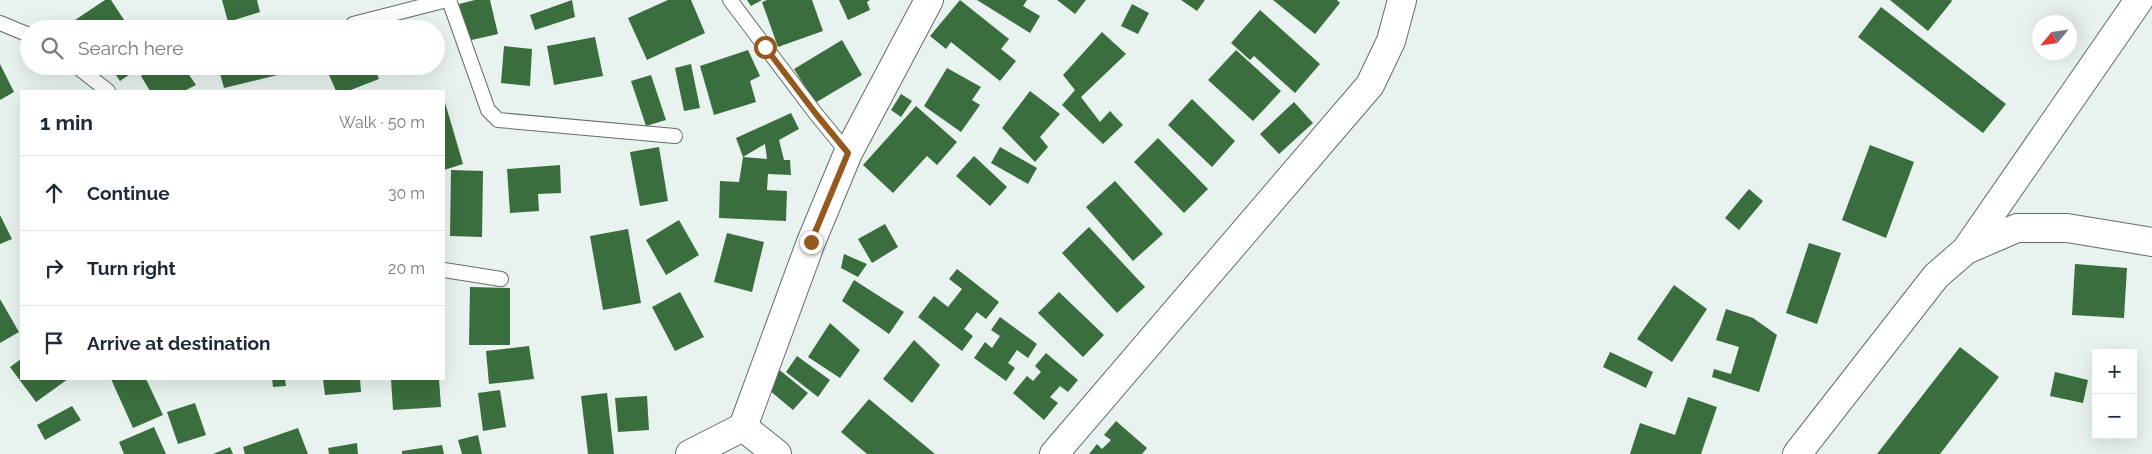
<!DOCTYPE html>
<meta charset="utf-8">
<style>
body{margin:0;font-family:Raleway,sans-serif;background:#f6f6f7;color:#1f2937}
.controls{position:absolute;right:15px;bottom:15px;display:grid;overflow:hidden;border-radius:0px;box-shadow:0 5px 20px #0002}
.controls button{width:45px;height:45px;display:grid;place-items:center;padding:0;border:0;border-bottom:1px solid #e0e1e3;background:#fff;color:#1f2937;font:25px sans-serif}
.compass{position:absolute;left:2032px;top:15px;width:45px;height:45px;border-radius:50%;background:#fff;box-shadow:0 5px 20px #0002;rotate:241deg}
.stop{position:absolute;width:15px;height:15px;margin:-11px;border:4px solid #96591d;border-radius:50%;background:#fff}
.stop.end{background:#96591d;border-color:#fff;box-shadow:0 1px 5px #0008}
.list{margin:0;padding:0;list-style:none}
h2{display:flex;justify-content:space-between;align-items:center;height:65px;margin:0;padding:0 20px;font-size:21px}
h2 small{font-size:16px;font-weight:400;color:#747a83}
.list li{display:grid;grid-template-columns:32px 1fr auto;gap:15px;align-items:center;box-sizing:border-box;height:75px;padding:0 20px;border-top:1px solid #e0e1e3}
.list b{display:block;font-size:19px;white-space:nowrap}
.list em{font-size:16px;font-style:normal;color:#747a83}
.icon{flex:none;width:28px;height:28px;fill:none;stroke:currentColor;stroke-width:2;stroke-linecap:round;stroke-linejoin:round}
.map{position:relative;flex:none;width:2152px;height:454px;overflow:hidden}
.search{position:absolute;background:#fff;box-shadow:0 5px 20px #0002;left:20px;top:20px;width:425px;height:55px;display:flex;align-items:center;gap:12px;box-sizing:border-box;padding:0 18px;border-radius:28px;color:#747a83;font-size:19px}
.panel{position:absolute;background:#fff;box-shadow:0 5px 20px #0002;left:20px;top:90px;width:425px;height:290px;border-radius:0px}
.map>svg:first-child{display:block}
</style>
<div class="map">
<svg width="2152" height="454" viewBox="0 0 2152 454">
<rect width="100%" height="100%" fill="#e8f2ee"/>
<path fill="#3a6e3e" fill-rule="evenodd" d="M105 0H111L130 29H68L66 26Z
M222 0H257L260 12 228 22Z
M475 0H490L498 34 467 41 459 4Z
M572 0 575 17 535 30 530 15Z
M668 0H691L705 33 647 60 628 18Z
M747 0H762L751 6Z
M767 0H812L823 31 778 47 762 2Z
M839 0H870L867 2 870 10 848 20Z
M960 0 1009 39 1001 49 1016 61 1000 81 951 42 946 49 930 36Z
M977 0H1027L1023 6 1040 16 1030 33Z
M1057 0H1086L1075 14Z
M1181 0H1205L1197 11Z
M1273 0H1337L1340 3 1315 34Z
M1890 0H1951L1952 1 1928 31Z
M1132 4 1149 13 1138 34 1121 26Z
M1881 7 2006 104 1983 133 1858 37Z
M1260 10 1320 64 1295 93 1254 56 1250 60 1231 43Z
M1102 32 1126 54 1081 97 1100 122 1110 111 1123 125 1103 144 1062 105 1075 90 1063 75Z
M595 37 603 76 554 85 547 46Z
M842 40 862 75 815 103 794 69Z
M504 46 532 49 530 86 501 83Z
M748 50 760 76 750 81 756 102 714 115 700 66Z
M1236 50 1281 91 1253 121 1208 80Z
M0 64 14 92 0 100Z
M691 64 700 108 684 111 675 68Z
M92 66H108L97 74Z
M110 66H142L120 81Z
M156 66H183L196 85 184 91H150L141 76Z
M218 66H289L290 72 224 88Z
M329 66H374L379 79 348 91H336L326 68Z
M947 68 981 87 972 100 980 105 961 132 924 106Z
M651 75 666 120 646 126 631 81Z
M1030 91 1060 114 1040 137 1048 147 1035 162 1002 128Z
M901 94 912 101 901 117 891 110Z
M444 99 463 164 444 170Z
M1192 99 1235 141 1212 167 1168 125Z
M1294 102 1313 123 1279 154 1260 134Z
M916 106 957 142 937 165 927 156 893 193 863 165Z
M791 113 799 129 779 140 784 160H790L791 175 768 174 767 190 787 191 786 221 719 218 720 181 739 182 743 157 736 138ZM765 144 767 159 743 157Z
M1158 138 1208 189 1184 213 1134 162Z
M1870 145 1914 162 1886 238 1842 220Z
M659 147 668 201 640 206 630 152Z
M1000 147 1037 168 1028 184 991 163Z
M974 156 1007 187 990 206 956 176Z
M560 165 561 193 538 194 539 211 510 213 507 169Z
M451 170 483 171 482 237 450 236Z
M1115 181 1163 234 1133 261 1086 207Z
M1749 189 1763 201 1739 230 1725 218Z
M0 215 12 239 0 244Z
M679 220 699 255 666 275 646 240Z
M885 224 898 247 872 263 858 239Z
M1089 227 1145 287 1117 313 1062 253Z
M628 229 641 303 603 310 590 236Z
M727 233 764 242 752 292 714 282Z
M1809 243 1841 253 1817 324 1786 313Z
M844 254 867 264 858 277 841 268Z
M2075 264 2127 268 2124 318 2072 315Z
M957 269 999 302 986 319 977 312 964 329 973 336 962 351 918 317 934 296 948 307 962 289 949 279Z
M854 280 904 312 889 334 842 301Z
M1674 285 1707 309 1672 362 1637 339Z
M470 287 510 288V345H469Z
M680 292 704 337 675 351 652 307Z
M1059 292 1104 335 1083 357 1038 313Z
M0 299 19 332 0 343Z
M1726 309 1753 318 1777 335 1759 392 1712 377 1714 369 1731 374 1739 347 1716 340Z
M1000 317 1037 344 1028 358 1017 350 1008 363 1015 368 1006 381 974 358 985 342 992 348 1000 336 991 330Z
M830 323 860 350 840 378 808 357Z
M914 340 940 365 912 403 883 379Z
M529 346 534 379 489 384 486 351Z
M1960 347 1999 377 1940 454H1877Z
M1610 352 1653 372 1646 388 1603 367Z
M1046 353 1078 380 1068 392 1060 386 1050 397 1058 403 1044 420 1013 393 1027 376 1033 381 1041 372 1035 366Z
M797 356 830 380 818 397 786 372Z
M21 359V379H68L36 402 10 367Z
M777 368 808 393 793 410 763 385Z
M2055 372 2088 380 2083 403 2050 396Z
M111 379H146L163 415 133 428Z
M272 379H285L286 386 273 387Z
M323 379H360L361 392 325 395Z
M391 379H439L441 407 393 410Z
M500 390 506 427 483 431 478 393Z
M607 393 614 454H588L581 396Z
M647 396 649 430 618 432 615 398Z
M1688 397 1717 407 1701 454H1630L1640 423 1675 435Z
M869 399 935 454H867L841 432Z
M195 403 206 435 178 444 167 412Z
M72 406 81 420 45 440 37 425Z
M1116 421 1147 448 1142 454H1089L1097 444 1102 449 1111 440 1104 435Z
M154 427 166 454H124L119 442Z
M298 428 308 454H245L243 447Z
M478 435 482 454H462L458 440Z
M357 443 358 454H329L328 448Z
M442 445 444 454H402V451Z
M230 447 233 454H213Z"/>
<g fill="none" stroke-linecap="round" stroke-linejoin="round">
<g stroke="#656d69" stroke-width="16">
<path id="lane" d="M449 0 488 110 498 120 675 136
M730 0 816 114 848 153
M0 23 29 35
M353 24 447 0
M76 66 108 91
M444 270 501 279"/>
</g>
<g stroke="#656d69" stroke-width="30">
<path id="street" d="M1966 250 2139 0
M743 427 811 242 848 153 929 0
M690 454 743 427 777 454
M1054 454 1370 85 1391 41 1402 0
M1797 454 1936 276 1966 250 2017 228H2067L2152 242"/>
</g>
<use href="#lane" stroke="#fff" stroke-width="14"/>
<use href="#street" stroke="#fff" stroke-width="28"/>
</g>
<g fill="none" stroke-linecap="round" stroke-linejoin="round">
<path stroke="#96591d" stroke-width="6" d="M765 47 816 114 848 153 811 242"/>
</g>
</svg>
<div class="controls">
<button>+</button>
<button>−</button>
</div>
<svg class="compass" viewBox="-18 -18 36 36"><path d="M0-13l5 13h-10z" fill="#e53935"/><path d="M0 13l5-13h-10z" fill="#747a83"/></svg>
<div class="stop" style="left:765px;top:47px"></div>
<div class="stop end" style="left:811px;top:242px"></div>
<div class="search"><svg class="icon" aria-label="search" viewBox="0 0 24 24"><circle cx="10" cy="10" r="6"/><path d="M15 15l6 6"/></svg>Search here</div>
<section class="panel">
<h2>1 min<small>Walk · 50 m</small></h2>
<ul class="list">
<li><svg class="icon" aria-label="ahead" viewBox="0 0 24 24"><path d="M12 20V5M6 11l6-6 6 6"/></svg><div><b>Continue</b></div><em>30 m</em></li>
<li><svg class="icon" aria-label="right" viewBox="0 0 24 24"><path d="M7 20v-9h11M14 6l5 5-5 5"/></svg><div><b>Turn right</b></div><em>20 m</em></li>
<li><svg class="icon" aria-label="arrive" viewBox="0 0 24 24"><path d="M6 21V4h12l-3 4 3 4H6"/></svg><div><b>Arrive at destination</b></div></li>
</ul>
</section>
</div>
